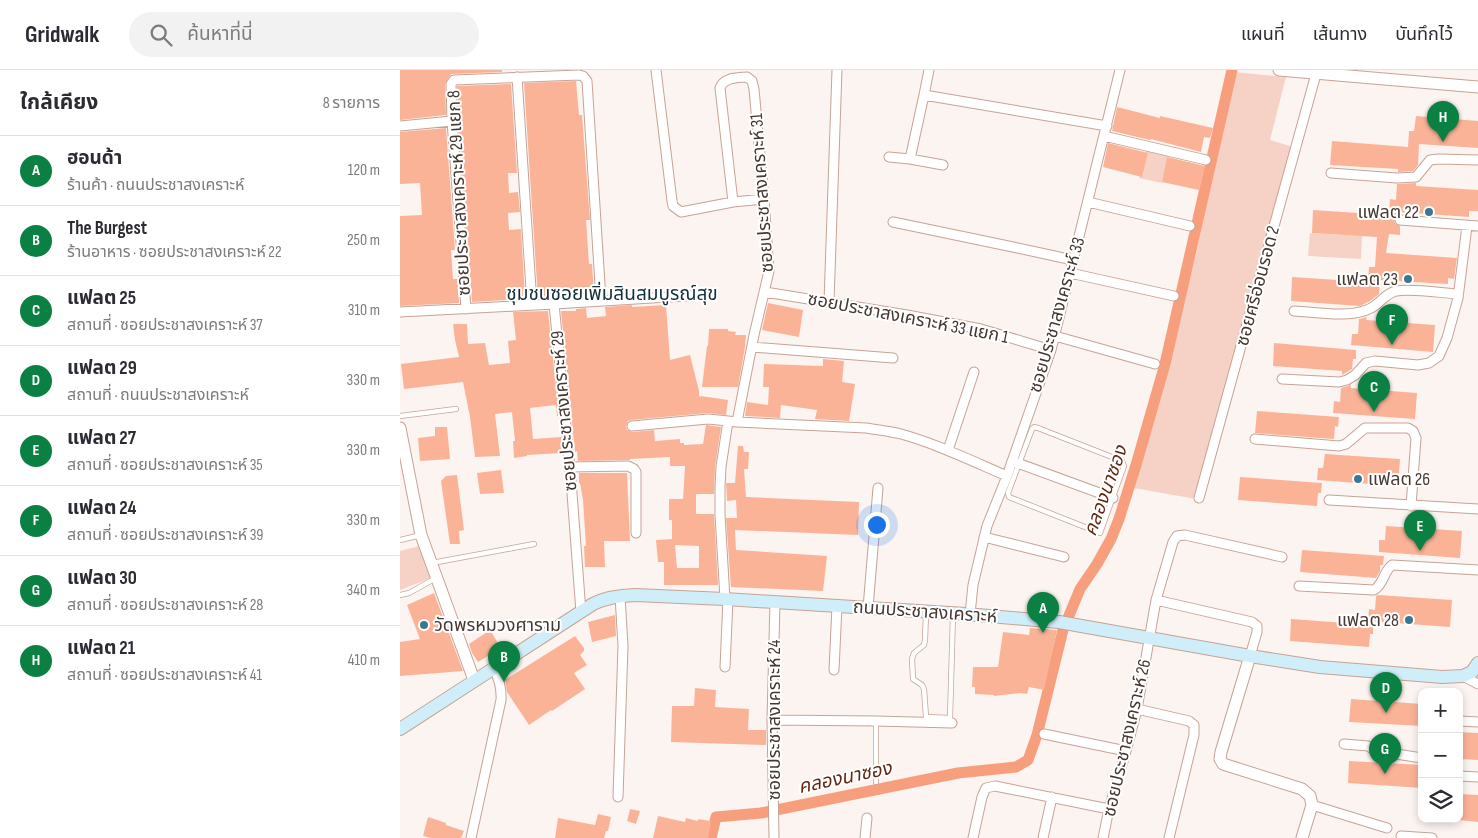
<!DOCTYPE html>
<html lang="th">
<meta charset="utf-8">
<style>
body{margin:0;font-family:"Sofia Sans Condensed","Noto Sans Thai",sans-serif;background:#f2f2f3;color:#2b2b33}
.controls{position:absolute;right:15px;bottom:15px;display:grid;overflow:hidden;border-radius:10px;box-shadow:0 2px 8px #0003}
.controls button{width:45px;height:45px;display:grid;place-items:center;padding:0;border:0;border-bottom:1px solid #e1e1e2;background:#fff;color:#2b2b33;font:25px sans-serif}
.you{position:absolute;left:476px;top:454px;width:18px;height:18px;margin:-12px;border:4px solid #fff;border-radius:50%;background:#1a73e8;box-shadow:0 0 0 8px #1a73e833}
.badge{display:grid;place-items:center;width:32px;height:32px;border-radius:50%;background:#0b8043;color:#fff;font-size:16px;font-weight:700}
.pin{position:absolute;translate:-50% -41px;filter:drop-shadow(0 1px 2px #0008)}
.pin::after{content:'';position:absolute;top:26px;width:18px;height:15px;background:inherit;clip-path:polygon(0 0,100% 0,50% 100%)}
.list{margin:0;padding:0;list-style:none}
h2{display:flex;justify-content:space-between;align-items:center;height:65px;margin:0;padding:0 20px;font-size:21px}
h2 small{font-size:16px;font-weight:400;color:#7c7c81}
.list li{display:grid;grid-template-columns:32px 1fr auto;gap:15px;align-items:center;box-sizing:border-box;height:70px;padding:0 20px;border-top:1px solid #e1e1e2}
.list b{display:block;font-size:19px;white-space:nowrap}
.list p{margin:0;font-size:16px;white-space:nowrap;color:#7c7c81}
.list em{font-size:16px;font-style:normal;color:#7c7c81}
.icon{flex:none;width:28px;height:28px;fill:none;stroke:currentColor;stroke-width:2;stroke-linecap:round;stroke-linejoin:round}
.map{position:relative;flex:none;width:1078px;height:768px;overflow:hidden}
header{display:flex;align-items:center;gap:30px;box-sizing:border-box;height:70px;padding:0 25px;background:#fff;border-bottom:1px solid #e1e1e2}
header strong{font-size:24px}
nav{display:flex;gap:28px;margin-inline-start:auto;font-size:18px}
.search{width:350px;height:45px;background:#f2f2f3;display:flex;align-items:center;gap:12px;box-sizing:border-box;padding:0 18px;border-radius:28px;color:#7c7c81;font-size:19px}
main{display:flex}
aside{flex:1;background:#fff}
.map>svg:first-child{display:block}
</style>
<header>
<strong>Gridwalk</strong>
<div class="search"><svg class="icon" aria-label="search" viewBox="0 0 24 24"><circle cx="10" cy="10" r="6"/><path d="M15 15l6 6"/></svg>ค้นหาที่นี่</div>
<nav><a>แผนที่</a><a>เส้นทาง</a><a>บันทึกไว้</a></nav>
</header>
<main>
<aside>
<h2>ใกล้เคียง<small>8 รายการ</small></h2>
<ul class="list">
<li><span class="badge">A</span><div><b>ฮอนด้า</b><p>ร้านค้า · ถนนประชาสงเคราะห์</p></div><em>120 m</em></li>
<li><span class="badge">B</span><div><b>The Burgest</b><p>ร้านอาหาร · ซอยประชาสงเคราะห์ 22</p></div><em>250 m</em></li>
<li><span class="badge">C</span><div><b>แฟลต 25</b><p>สถานที่ · ซอยประชาสงเคราะห์ 37</p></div><em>310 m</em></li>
<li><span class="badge">D</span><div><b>แฟลต 29</b><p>สถานที่ · ถนนประชาสงเคราะห์</p></div><em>330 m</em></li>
<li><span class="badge">E</span><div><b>แฟลต 27</b><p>สถานที่ · ซอยประชาสงเคราะห์ 35</p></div><em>330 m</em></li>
<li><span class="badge">F</span><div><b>แฟลต 24</b><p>สถานที่ · ซอยประชาสงเคราะห์ 39</p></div><em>330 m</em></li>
<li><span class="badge">G</span><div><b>แฟลต 30</b><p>สถานที่ · ซอยประชาสงเคราะห์ 28</p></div><em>340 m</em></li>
<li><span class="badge">H</span><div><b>แฟลต 21</b><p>สถานที่ · ซอยประชาสงเคราะห์ 41</p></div><em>410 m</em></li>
</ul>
</aside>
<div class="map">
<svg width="1078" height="768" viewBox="0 0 1078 768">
<rect width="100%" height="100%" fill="#fcf4f1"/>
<path fill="#f5d2c5" d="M834 2 886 7 870 70 893 77 796 429 734 418 796 184Z
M746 79 768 84 762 113 739 108Z
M910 163 962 166 961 189 908 186Z
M19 476 31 508 0 520V481Z"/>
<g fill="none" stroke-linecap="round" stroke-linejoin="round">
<path stroke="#f79e7d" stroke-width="11" d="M311 768 316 747 361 743 558 703 616 697 628 690 637 665 663 560 680 519 697 494 711 469 719 449 736 395 765 294 832 0"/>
</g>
<path fill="#fbb398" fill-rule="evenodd" d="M0 0H102V2L51 4 45 14 46 45 0 50Z
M176 11 179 45H182L190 150H186L189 194H192L194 225 175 226 174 220 155 221V228L138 229 124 13Z
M111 14 117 103H108L109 123 118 122 120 142 108 143 109 160 121 159 125 229 72 232 58 51 57 16Z
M717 37 760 48V46L813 58 810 68 804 67 801 82 751 69 750 70 712 61Z
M1016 46 1078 51V78L1019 74 1018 95 1013 101 998 102V99L930 95 932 71 1008 77 1009 61H1014Z
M46 58 55 180H51L53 209H58L59 233 0 236V146L22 145 20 113 0 114V62Z
M708 73 748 83 742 107 703 97Z
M767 87 805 96 799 120 762 112Z
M1016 113V116L1078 120V141H1069V147L1000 142V144L995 146 994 149 995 153 1000 156V165L989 164 986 183 1057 188 1054 209 1048 208V214L980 210 979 224 970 231 960 236 891 231 892 207 968 212 969 197H975L977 167 912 163 913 140 989 145 990 129 996 130 997 114Z
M368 233 403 240 399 267 362 260Z
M232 235V237L266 235 270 290 290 285 299 321V326L301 327V326L328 330 326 345 308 343 231 350 228 351 226 356 227 360 232 362 254 360 255 371 280 369V373H284V375L303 374 306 355 321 357 315 397 314 424H296V444H314L318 515H264V492H258L256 470 272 469V450H269V429H283L285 396H270V387L230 389V390L178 391 177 381 175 382 161 241H176V239L186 238 187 248 206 246 205 237ZM275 475 299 476V498H277Z
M148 241 159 346H157L156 335 130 338 133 369 161 367 162 383 127 385V386L114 388 113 371H115L112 342 95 344 100 386 75 387 70 347 63 312 4 319 1 294 59 287 55 270 53 254H67L68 274 85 273 89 295 110 293 108 271 116 270 113 242Z
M967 247 966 250 1035 255 1033 282 951 275 952 264H958L959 249Z
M309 259H328V261L336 262 335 265H346L345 277 338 317H302L307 276H308Z
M874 273 956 280V289H953L952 299 942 305V301L873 296Z
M423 289 444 291 442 312 455 314 449 351 415 349 417 340 381 335 380 348 345 346 347 332 368 335 369 317H363L364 294 423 296Z
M951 315V318L1017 323 1015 349 933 343 934 331 940 332 941 318Z
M857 341 939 347 938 357 935 356 934 369 855 363Z
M35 357H47L50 389 20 391 18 368 35 366Z
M338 376H343L344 382H349L348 399H344L346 427 459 432 458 465 335 460 336 480 427 486 423 521 331 517 326 448H337L336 430 327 431 326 413H335Z
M925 384 1000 389 998 416 917 410 918 398H923Z
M101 400 104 423 80 424 77 403Z
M179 403H227L230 471H204L205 497H185L184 476H186L183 430 180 413H179Z
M57 405 64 460 59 461 60 474H50L41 411 46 406Z
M840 407 922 413 921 423H918L917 436 838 430Z
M986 456 1062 461 1060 488 979 482V470H985Z
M902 480 984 486 983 495H980V501L976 508 900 502Z
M34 523 63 601 0 606V572L20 569 7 535Z
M978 525 1052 530 1050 557 968 551 969 539 975 540 976 526Z
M215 545 216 566 192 572 188 552Z
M891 549 973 555V564H970L969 577 890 571Z
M630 558 657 560 644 620 629 617 627 624 621 623 594 626V625L575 624V617H572L573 597H598L603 562 629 565Z
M90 560 101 578 78 592 72 583 69 574Z
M175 566 184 578V581L180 585 187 595 174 603 185 619 152 641 151 640 129 655 107 622 105 610Z
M295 618 316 620 315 637 349 639 348 660H366V675L271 672 272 636H294Z
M951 629 1022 634V656L949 652Z
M1059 662 1078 663V690L1059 689Z
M949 691 1022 695V718L948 713Z
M1059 724 1078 725V752L1059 750Z
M230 739 240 741 236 754 227 751Z
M198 744 211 747 208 761H206L204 768H155L158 748 195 755Z
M258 746 285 752 286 748 298 751V749L311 751 308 768H253Z
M28 747 46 753V755L64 761 61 768H31L23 766Z"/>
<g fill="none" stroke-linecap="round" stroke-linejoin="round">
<g stroke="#c6a396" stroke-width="6">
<path id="service" d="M0 346 56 339
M634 357 638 358 722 391 724 396 700 463 609 427 608 423 632 359Z
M0 470 21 465
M32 493 134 474
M0 525 9 523 36 508
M526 543 525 570 524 575 514 583 512 589 513 609 522 615 524 619 526 647 550 648 553 544
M476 651V712"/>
</g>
<g stroke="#c6a396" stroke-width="11">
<path id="minor" d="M256 0 272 131 273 136 281 142 333 132 364 129
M529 0 524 25 707 56
M117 7 132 234
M0 56 52 51
M704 66 806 90
M489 87 510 89 524 25
M510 89 543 95
M931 103 997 108 1016 107 1030 90 1039 89 1078 90
M688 132 790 156
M1000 150 1078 156
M493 152 613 177 673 190
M670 203 774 226
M365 222 507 245 581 259 651 280
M429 232 437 0
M154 234 301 225
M66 239 52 51 51 14 54 10 179 5 183 6 187 11 201 230
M894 241C916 242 951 249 971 238 979 234 986 223 996 221 1012 218 1041 223 1058 224
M0 242 154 234 170 397 181 542
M655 266 755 294
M352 277 493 288
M882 309 939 312 947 310 955 305 966 293 975 291 1018 295 1029 293 1039 286 1047 268 1058 228 1067 156
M337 352 466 358C478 360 490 361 501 364 537 374 572 391 607 406
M232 356 308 349 328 351
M855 369 939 376 946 374 965 358H1008L1013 361 1016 368 1011 436
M548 380 574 302
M612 391 713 428
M170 397 228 396 234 399 236 402V463
M799 428 916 4
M929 430 1078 439
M584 467 664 487
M899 516 974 520C984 514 983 502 992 495L1078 500
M325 529 320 445V417L321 397 328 351 337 352 354 265 369 201 364 129 354 19 352 11 347 7C337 8 324 7 320 18L333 132
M756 530 852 552 857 556V562L850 586
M468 538 478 418
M570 544 573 515 587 456 607 406 651 280 720 0
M325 597 328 529
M434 600 437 536
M1063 606 1078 614
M737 639 789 651 794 655V665L769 768
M372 650 476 651 552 653
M1059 651 1078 652
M644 664 726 681
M944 674 968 676 974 680 983 682 1022 688
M1059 706 1078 707
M218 727 223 576 220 526
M912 735 987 758
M1001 766 1032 768
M71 768 101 630C102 618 99 609 94 598
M374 768 372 650 375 532
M465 768 467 748
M573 768 582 727 586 718 595 716 709 739
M643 768 652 727
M703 768 709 739 726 681 737 639 756 530 773 472 777 466 785 465 882 487"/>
</g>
<g stroke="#c6a396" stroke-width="13">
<path id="tertiary" d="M879 0 1078 17
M0 358 21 465 74 610
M850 586 821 682 820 689 823 694 902 719 910 726 912 735 902 768"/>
</g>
<g stroke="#c6a396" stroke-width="14">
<path id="secondary" d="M0 659 193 534C207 527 220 526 235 525L325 529 566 544 659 552 850 586 920 597 1042 607 1063 606 1072 602 1078 593"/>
</g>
<use href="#service" stroke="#fff" stroke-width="4.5"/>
<use href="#minor" stroke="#fff" stroke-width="9"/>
<use href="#tertiary" stroke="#fff" stroke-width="11"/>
<use href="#secondary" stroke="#d0eef9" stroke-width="12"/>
</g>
<g fill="#3b778e" stroke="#fff" stroke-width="2">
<circle cx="1029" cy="142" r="5"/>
<circle cx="1008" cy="209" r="5"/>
<circle cx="958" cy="409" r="5"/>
<circle cx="1009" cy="550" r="5"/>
<circle cx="24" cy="555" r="5"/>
</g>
<g text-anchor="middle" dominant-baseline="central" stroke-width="4" stroke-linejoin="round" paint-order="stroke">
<g font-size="18" fill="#453731" stroke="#fff">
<text transform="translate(59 123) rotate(-93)">ซอยประชาสงเคราะห์ 29 แยก 8</text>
<text transform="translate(362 123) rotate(-94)">ซอยประชาสงเคราะห์ 31</text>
<text transform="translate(858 216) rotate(-75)">ซอยศรีอ่อนรอด 2</text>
<text transform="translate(657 245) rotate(-74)">ซอยประชาสงเคราะห์ 33</text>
<text transform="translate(508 248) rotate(11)">ซอยประชาสงเคราะห์ 33 แยก 1</text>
<text transform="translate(164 341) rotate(-95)">ซอยประชาสงเคราะห์ 29</text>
<text transform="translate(525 542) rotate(4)">ถนนประชาสงเคราะห์</text>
<text transform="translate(374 650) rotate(-90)">ซอยประชาสงเคราะห์ 24</text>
<text transform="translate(727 668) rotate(-77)">ซอยประชาสงเคราะห์ 26</text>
</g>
<g font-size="18" fill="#453731" stroke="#fff" text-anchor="end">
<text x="1019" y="142">แฟลต 22</text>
<text x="998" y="209">แฟลต 23</text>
<text x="968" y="409" text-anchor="start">แฟลต 26</text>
<text x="999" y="550">แฟลต 28</text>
<text x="34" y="555" text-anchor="start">วัดพรหมวงศาราม</text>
</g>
<g font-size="19" fill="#112e39" stroke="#fff">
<text x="212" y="224">ชุมชนซอยเพิ่มสินสมบูรณ์สุข</text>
</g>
<g font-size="19" font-style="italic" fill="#612913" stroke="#fff">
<text transform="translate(706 421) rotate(-70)">คลองนาซอง</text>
<text transform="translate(445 708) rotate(-12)">คลองนาซอง</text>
</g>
</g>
</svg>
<div class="controls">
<button>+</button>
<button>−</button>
<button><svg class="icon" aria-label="layers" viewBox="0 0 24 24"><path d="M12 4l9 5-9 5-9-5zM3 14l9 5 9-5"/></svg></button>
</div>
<div class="you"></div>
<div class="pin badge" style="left:643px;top:563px">A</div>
<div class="pin badge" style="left:104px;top:612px">B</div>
<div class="pin badge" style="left:974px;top:342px">C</div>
<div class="pin badge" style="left:986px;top:643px">D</div>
<div class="pin badge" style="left:1020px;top:481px">E</div>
<div class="pin badge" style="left:992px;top:275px">F</div>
<div class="pin badge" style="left:985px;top:704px">G</div>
<div class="pin badge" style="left:1043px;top:72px">H</div>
</div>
</main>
